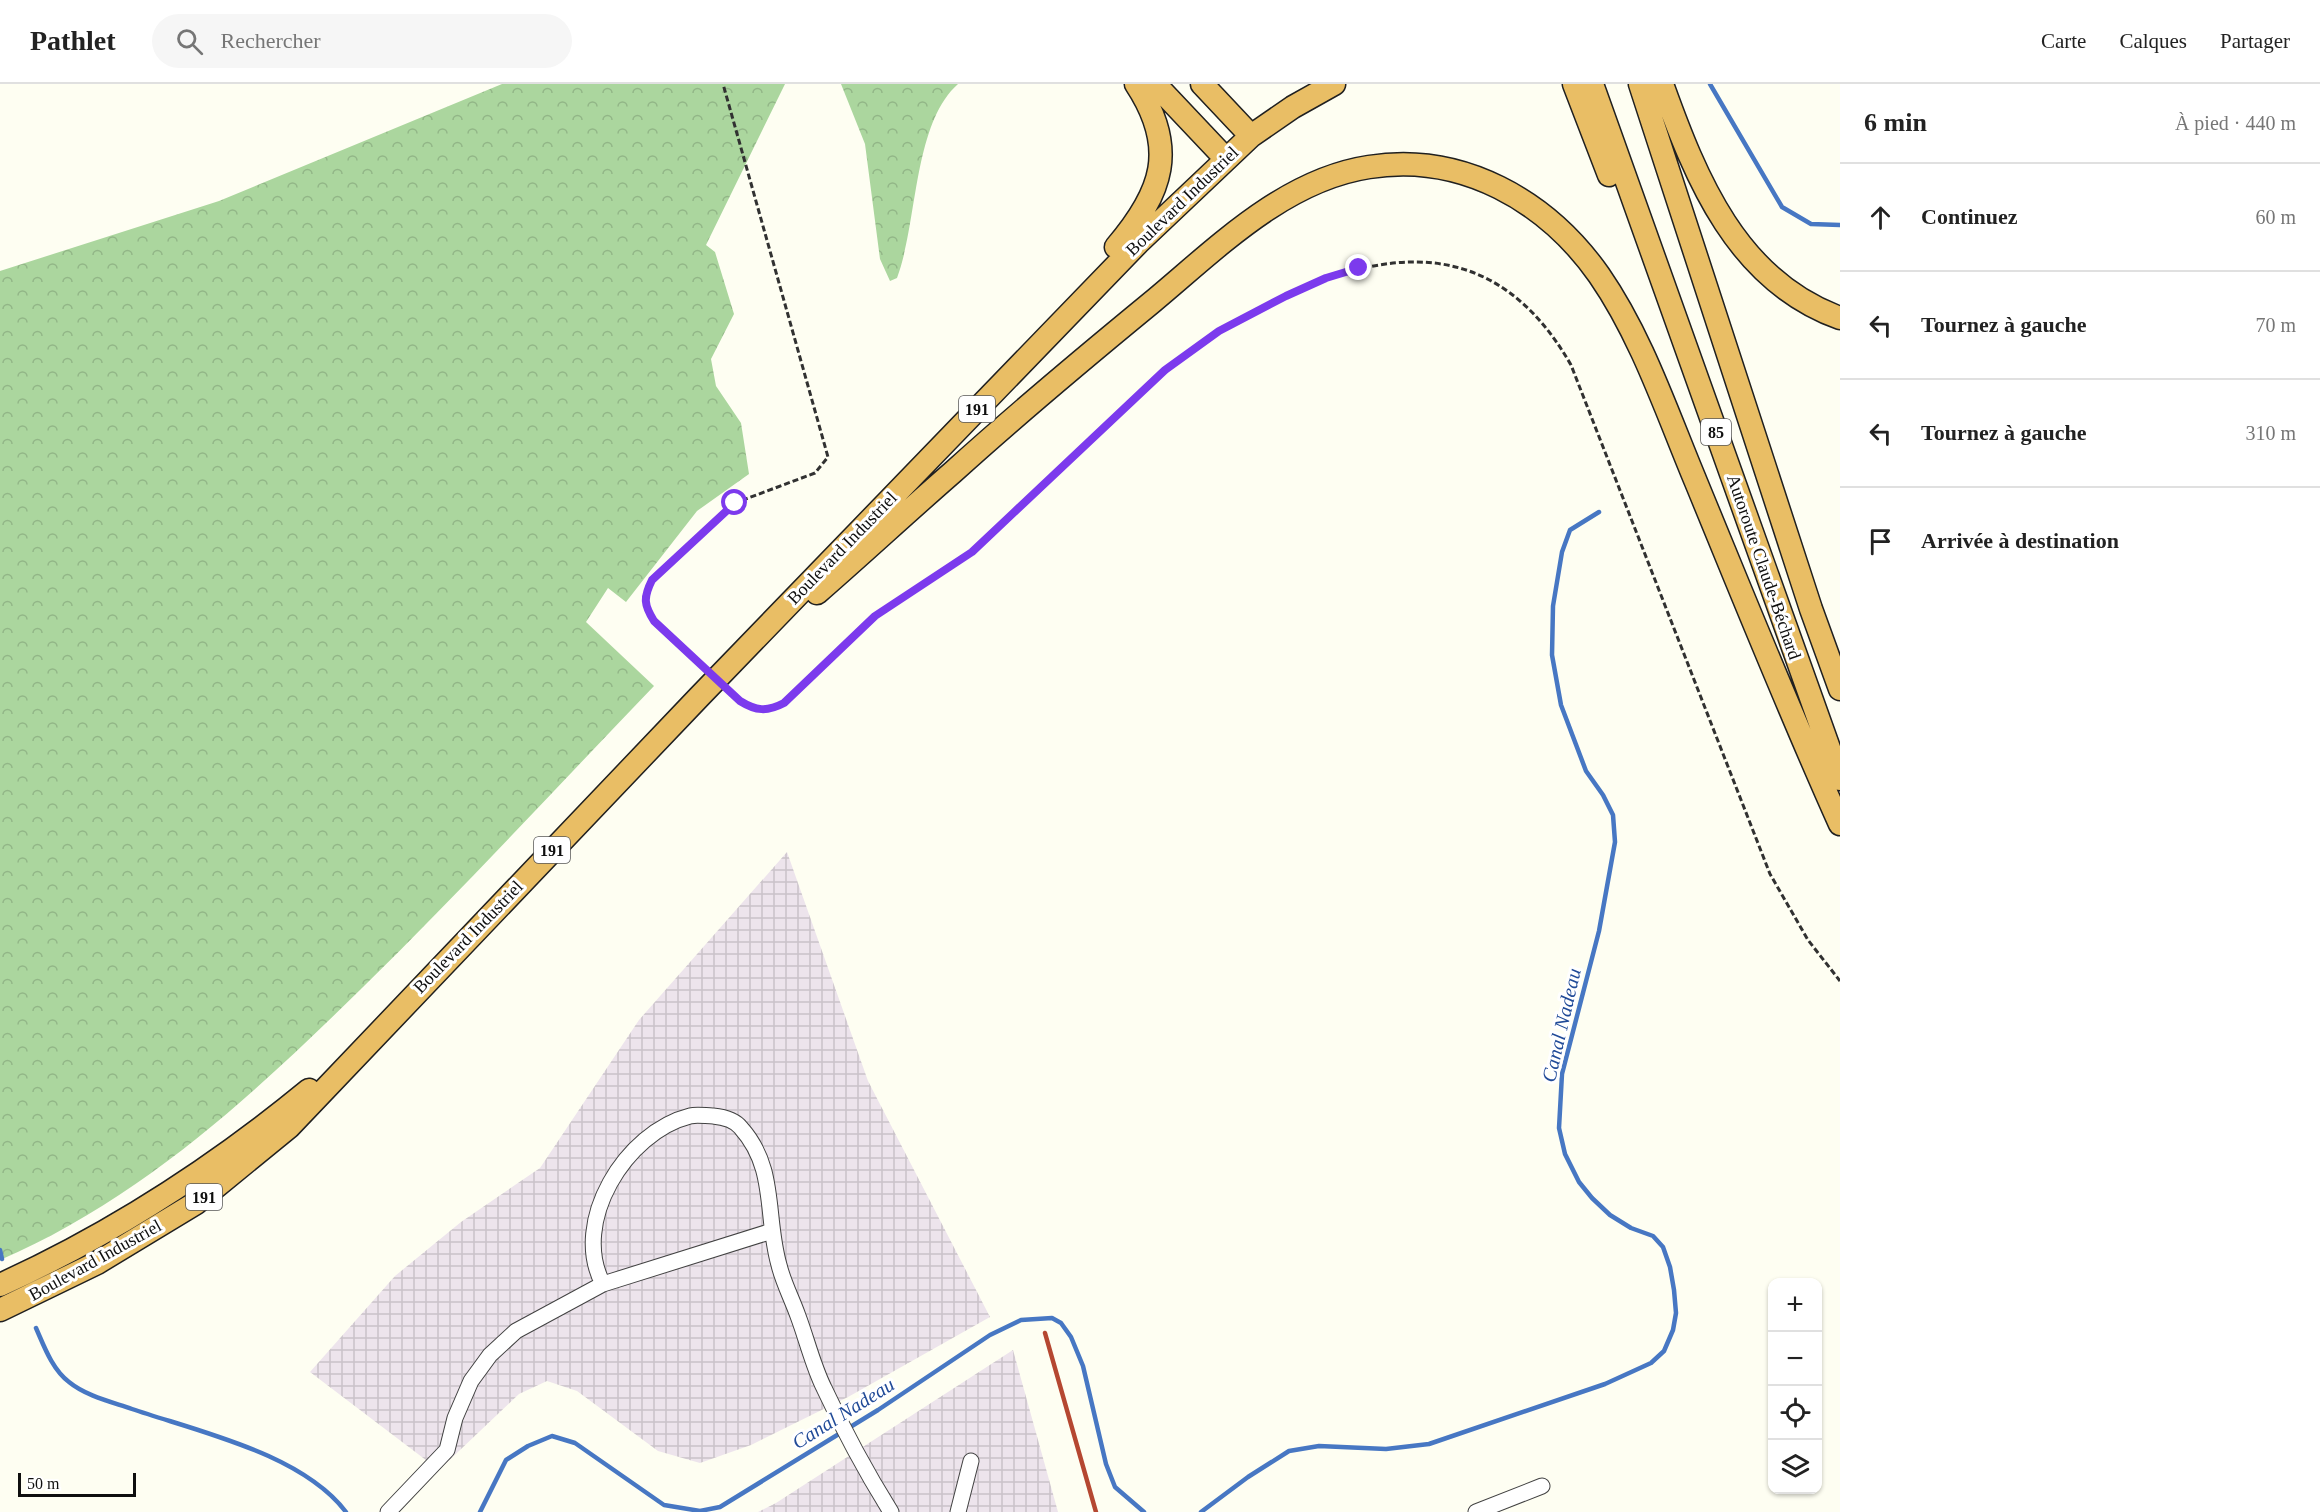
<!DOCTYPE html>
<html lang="fr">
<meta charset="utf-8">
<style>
body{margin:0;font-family:"Times New Roman",serif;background:#f6f6f6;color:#222}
.controls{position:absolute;right:18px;bottom:18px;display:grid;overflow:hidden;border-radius:12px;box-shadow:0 2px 4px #0004}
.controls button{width:54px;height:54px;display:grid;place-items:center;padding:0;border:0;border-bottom:2px solid #e0e0e0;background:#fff;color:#222;font:30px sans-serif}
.scale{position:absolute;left:18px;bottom:15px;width:118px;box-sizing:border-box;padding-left:6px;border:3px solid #0f0f0f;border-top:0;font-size:16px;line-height:21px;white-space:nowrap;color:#0f0f0f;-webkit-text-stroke:4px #fff;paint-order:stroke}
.stop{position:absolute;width:18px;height:18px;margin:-14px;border:4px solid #7c3aed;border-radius:50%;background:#fff}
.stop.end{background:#7c3aed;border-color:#fff;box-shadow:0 2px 6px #0008}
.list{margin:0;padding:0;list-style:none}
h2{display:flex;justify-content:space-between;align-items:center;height:78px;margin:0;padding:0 24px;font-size:26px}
h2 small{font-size:20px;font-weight:400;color:#767676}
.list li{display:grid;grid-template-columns:39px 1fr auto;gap:18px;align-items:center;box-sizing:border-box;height:108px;padding:0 24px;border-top:2px solid #e0e0e0}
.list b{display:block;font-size:22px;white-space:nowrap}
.list em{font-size:20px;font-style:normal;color:#767676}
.icon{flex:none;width:33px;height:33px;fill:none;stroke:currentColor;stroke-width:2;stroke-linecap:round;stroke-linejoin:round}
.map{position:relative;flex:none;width:1840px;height:1428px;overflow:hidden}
header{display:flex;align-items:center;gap:36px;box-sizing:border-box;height:84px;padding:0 30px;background:#fff;border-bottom:2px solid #e0e0e0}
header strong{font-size:28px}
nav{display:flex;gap:33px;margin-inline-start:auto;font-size:21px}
.search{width:420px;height:54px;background:#f6f6f6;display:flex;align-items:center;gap:15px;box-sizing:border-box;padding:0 21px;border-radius:33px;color:#767676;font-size:22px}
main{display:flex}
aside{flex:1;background:#fff}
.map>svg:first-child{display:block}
</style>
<header>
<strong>Pathlet</strong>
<div class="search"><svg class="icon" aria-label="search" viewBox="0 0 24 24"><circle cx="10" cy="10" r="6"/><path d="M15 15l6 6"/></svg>Rechercher</div>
<nav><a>Carte</a><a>Calques</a><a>Partager</a></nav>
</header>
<main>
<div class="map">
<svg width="1840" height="1428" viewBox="0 0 1840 1428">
<defs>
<pattern id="industrial-grid" width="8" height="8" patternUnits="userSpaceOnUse" patternTransform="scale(1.5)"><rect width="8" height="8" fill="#ede4ec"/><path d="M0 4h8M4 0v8" fill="none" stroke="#cac2c9"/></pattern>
<pattern id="forest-crowns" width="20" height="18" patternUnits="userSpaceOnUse" patternTransform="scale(1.5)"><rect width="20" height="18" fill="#abd69e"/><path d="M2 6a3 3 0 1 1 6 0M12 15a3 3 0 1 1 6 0" fill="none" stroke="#92b687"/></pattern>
</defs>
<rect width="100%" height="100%" fill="#fefef2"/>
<path fill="url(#industrial-grid)" d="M787 768 868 997 990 1233 848 1313 751 1361 700 1379 658 1367 577 1307 547 1297 519 1310 439 1386 310 1288 395 1192 461 1138 540 1084 639 936Z
M1013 1266 1058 1428H758L776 1419Z"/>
<path fill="url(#forest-crowns)" d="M502 0H785L706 161 715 168 734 230 711 275 716 302 741 339 749 390 697 427 626 518 608 504 586 538 654 602C556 704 461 807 361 905 253 1011 141 1115 0 1176V187L219 117Z
M841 0H958C913 40 918 138 897 194L890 197 880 175 865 60Z"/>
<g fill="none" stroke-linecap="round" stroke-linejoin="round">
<path stroke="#4777c3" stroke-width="4.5" d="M1710 0 1782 123 1811 140 1840 141
M0 1166 2 1175
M36 1244C44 1262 52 1285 69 1298 86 1312 112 1318 132 1325 200 1348 302 1370 346 1428
M480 1428 506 1376 528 1362 552 1352 575 1359 664 1421 700 1427 720 1423 878 1326 990 1251 1021 1236 1052 1234 1061 1239 1071 1253 1083 1282 1106 1380 1115 1403 1144 1428
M1201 1428 1248 1393 1289 1367 1319 1362 1386 1365 1429 1360 1605 1300 1651 1279 1664 1267 1673 1246 1676 1229 1674 1206 1670 1183 1663 1163 1653 1152 1631 1144 1610 1131 1592 1114 1579 1098 1565 1070 1559 1044 1562 990 1599 847 1615 758 1613 731 1603 711 1586 687 1561 621 1552 571 1553 522 1562 468 1570 446 1599 428"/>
<g stroke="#424242" stroke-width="17">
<path id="minor" d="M772 1147 603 1200C570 1138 626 1048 690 1032 697 1030 706 1032 713 1032 723 1033 735 1036 741 1044 777 1084 765 1132 779 1181 783 1198 792 1215 798 1232 807 1256 813 1282 824 1304 844 1347 866 1388 891 1428
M388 1428 447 1366 455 1334 471 1297 490 1271 516 1247 603 1200
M958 1428 971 1377
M1476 1428 1542 1402"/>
</g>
<g stroke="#202020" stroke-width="25">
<path id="highway" d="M1155 0 1225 74
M1202 0 1251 52
M1574 0 1609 91
M1592 0 1840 695
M1640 0 1811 525 1840 605
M1662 0C1696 95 1737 197 1840 234
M1116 163C1163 108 1178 64 1136 0
M817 509C863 469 907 428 953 388 1017 330 1084 274 1151 219 1215 166 1283 96 1369 83 1462 68 1547 117 1599 191 1642 253 1667 329 1696 398 1743 512 1789 627 1840 740
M0 1201C112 1150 214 1084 309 1006
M0 1226 97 1179 196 1119 289 1043 699 613 1138 159 1251 52 1293 23 1334 0"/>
</g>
<path stroke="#313131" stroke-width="3" stroke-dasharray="6 3" stroke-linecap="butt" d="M703 584C688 570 642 535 644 513 645 508 649 502 652 496L735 419 815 389 828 373 723 0
M730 609C749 625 761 632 784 619 814 590 844 556 877 531 908 509 942 492 972 468 1040 412 1097 341 1166 286 1197 260 1230 241 1266 222 1385 160 1496 150 1571 281L1770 790 1808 856 1840 897"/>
<use href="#minor" stroke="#fff" stroke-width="15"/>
<use href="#highway" stroke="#e9be65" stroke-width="22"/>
<path stroke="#b54731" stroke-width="4.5" d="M1045 1249 1096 1428"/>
</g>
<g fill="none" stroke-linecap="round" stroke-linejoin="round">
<path stroke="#7c3aed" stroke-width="8" d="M735 419 652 496C643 514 644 521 654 537L740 617C756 627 767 628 784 619L875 532 972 468 1165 286 1219 247 1286 212 1326 194 1359 184"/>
</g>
<g text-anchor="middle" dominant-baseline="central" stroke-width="6" stroke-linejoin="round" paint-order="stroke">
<g fill="#fff" stroke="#575757" stroke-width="1.5">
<rect x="959" y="312" width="36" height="26" rx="4.5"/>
<rect x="1701" y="335" width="30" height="26" rx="4.5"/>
<rect x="534" y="753" width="36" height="26" rx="4.5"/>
<rect x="186" y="1100" width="36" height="26" rx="4.5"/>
</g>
<g font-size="16" font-weight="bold" fill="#0f0f0f">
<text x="977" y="325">191</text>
<text x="1716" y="348">85</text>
<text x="552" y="766">191</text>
<text x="204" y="1113">191</text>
</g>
<g font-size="18" fill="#0f0f0f" stroke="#fff">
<text transform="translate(1182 117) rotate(-44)">Boulevard Industriel</text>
<text transform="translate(842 464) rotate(-46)">Boulevard Industriel</text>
<text transform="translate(1764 483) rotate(71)">Autoroute Claude-Béchard</text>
<text transform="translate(468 853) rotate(-46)">Boulevard Industriel</text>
<text transform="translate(95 1176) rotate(-29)">Boulevard Industriel</text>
</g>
<g font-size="20" font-style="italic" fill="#214b98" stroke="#fff">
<text transform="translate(1561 941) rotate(-77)">Canal Nadeau</text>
<text transform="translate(843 1329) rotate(-32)">Canal Nadeau</text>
</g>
</g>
</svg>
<div class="controls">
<button>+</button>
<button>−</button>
<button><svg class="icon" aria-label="locate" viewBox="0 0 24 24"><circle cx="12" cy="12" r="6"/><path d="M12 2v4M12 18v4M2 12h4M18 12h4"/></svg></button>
<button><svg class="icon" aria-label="layers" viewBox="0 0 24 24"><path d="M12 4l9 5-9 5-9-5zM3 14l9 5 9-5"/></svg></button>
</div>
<div class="scale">50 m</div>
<div class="stop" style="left:735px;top:419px"></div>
<div class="stop end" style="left:1359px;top:184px"></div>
</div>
<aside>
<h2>6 min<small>À pied · 440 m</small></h2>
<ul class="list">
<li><svg class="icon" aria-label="ahead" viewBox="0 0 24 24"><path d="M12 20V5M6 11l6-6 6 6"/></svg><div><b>Continuez</b></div><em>60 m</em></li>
<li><svg class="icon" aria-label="left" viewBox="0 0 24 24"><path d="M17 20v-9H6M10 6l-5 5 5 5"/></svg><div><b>Tournez à gauche</b></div><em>70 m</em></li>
<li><svg class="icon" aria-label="left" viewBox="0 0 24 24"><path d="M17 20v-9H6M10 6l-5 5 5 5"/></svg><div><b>Tournez à gauche</b></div><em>310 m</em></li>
<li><svg class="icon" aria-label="arrive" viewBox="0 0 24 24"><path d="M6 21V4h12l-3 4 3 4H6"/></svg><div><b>Arrivée à destination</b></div></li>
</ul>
</aside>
</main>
